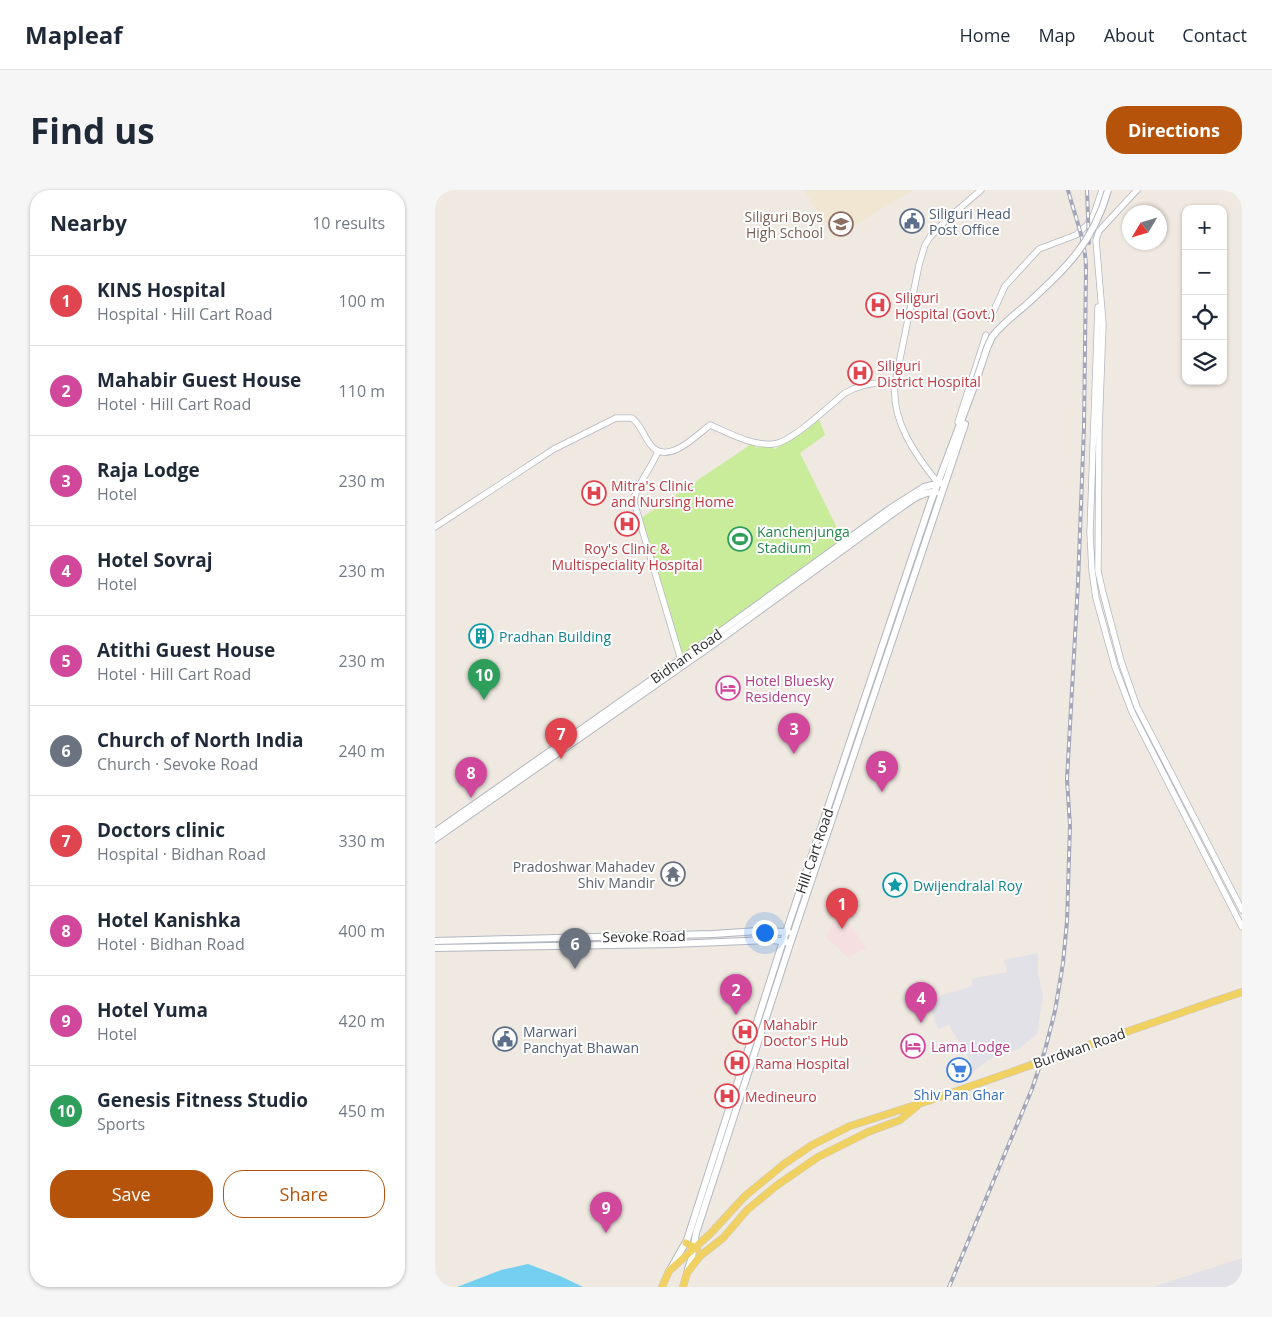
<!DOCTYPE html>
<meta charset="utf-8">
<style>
body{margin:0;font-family:"Open Sans",sans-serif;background:#f6f6f7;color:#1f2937}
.controls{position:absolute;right:15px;top:15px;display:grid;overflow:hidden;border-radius:10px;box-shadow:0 1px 4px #0004}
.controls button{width:45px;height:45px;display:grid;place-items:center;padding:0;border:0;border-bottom:1px solid #e0e1e3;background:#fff;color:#1f2937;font:25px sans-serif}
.compass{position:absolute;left:687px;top:15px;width:45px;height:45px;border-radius:50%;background:#fff;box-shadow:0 1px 4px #0004;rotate:232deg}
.you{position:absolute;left:329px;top:742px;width:18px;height:18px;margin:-12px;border:4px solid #fff;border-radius:50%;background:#1a73e8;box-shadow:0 0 0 8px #1a73e833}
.badge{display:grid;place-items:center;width:32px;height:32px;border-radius:50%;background:#b45309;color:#fff;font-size:16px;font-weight:700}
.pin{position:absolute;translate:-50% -41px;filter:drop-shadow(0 1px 2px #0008)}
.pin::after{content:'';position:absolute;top:26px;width:18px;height:15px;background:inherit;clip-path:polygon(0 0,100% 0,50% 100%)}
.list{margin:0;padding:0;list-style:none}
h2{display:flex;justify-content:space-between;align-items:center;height:65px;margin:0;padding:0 20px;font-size:21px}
h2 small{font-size:16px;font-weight:400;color:#747a83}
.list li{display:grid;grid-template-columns:32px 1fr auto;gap:15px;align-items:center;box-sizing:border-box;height:90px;padding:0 20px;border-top:1px solid #e0e1e3}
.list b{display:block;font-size:19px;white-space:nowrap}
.list p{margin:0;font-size:16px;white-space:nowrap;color:#747a83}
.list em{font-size:16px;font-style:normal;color:#747a83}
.actions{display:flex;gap:10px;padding:15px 20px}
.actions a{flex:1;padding:11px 0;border:1px solid #b45309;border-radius:20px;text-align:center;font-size:18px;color:#b45309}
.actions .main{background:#b45309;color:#fff}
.icon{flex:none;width:28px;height:28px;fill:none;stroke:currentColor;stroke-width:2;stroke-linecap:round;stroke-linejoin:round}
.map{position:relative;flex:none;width:807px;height:1097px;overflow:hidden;border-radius:20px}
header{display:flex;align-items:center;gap:30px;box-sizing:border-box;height:70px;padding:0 25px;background:#fff;border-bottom:1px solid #e0e1e3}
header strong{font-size:24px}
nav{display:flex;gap:28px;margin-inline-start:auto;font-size:18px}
.intro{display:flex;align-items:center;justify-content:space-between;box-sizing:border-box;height:120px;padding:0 30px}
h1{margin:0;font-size:35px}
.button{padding:12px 22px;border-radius:20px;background:#b45309;color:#fff;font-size:18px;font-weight:700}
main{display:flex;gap:30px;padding:0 30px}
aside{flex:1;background:#fff;border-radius:20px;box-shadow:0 1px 4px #0004}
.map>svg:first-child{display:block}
</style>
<header>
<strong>Mapleaf</strong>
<nav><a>Home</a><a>Map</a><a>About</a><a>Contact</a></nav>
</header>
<div class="intro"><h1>Find us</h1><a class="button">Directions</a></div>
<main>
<aside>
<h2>Nearby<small>10 results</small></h2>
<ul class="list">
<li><span class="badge" style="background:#e0444e">1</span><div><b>KINS Hospital</b><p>Hospital · Hill Cart Road</p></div><em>100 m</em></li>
<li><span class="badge" style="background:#d1479c">2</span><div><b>Mahabir Guest House</b><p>Hotel · Hill Cart Road</p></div><em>110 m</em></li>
<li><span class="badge" style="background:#d1479c">3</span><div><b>Raja Lodge</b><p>Hotel</p></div><em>230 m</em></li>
<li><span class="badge" style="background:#d1479c">4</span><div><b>Hotel Sovraj</b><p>Hotel</p></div><em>230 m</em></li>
<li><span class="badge" style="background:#d1479c">5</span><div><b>Atithi Guest House</b><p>Hotel · Hill Cart Road</p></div><em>230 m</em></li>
<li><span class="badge" style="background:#6b7280">6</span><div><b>Church of North India</b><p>Church · Sevoke Road</p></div><em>240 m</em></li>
<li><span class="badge" style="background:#e0444e">7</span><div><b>Doctors clinic</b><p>Hospital · Bidhan Road</p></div><em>330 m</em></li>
<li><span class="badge" style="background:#d1479c">8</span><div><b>Hotel Kanishka</b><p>Hotel · Bidhan Road</p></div><em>400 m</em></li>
<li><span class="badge" style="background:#d1479c">9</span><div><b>Hotel Yuma</b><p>Hotel</p></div><em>420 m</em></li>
<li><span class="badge" style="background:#2e9e5b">10</span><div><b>Genesis Fitness Studio</b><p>Sports</p></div><em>450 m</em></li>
</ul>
<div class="actions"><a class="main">Save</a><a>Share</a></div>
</aside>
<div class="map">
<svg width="807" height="1097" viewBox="0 0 807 1097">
<rect width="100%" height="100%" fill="#efe9e1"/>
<path fill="#e3e1e8" d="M603 763V783L608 806 602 844 585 858 553 870 536 884 533 877 536 872 514 835 503 839 495 817 507 805 538 796 536 789 572 782 569 770Z
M807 1068V1097H718Z"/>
<path fill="#f0e6d1" d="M372 0H478L399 48 370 1Z"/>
<path fill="#f5dfe0" d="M410 727 431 758 413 767 392 748 399 729Z"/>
<path fill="#c9ec9a" d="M384 229 390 245 365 263 403 340 396 344 401 353 246 466 206 328 318 253 321 258C328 254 334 255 340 259Z"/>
<path fill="#75cff0" d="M93 1074 125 1086 148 1097H22L66 1080Z"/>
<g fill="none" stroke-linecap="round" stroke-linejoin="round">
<g stroke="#b4b7c1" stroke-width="7">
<path id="tertiary" d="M702 0 664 41 661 50 668 134 664 240 663 381 668 403 686 471 702 517 807 720
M663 117 655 343 657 381 661 408 680 477 697 522 807 737
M555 129 570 96 604 59 641 45 652 35 659 24 667 0
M523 232 551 145
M223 261C218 276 198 300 199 312L246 470
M503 293C480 265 456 230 460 193L484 75 490 55 495 47 510 31 546 0
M0 337 119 259 181 228H197C206 235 208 245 215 254 231 277 261 246 275 235 294 243 317 256 338 254 356 253 395 215 410 203 426 194 442 191 460 193"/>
</g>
<g stroke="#b4b7c1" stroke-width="8">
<path id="secondary" d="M0 642 279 446 456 318 489 297 506 293
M0 649 283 451 461 321C473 313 486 301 501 302
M0 751 278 744 323 741 353 742
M0 758 237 754 338 750 352 752
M253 1079 257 1067 261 1043 355 754 530 234
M235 1080 252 1050 348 751 496 311 540 194"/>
</g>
<g stroke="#c9c9c9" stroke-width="8">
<path id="primary" d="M780 811 807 802
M251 1053 262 1059
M227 1097 234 1081 275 1044 310 1006 349 974 377 955 415 936 493 911
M248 1097 252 1083 265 1066 288 1048 312 1020 341 996 383 967 433 942 465 930 482 916"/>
</g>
<use href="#tertiary" stroke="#fff" stroke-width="5.5"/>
<use href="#secondary" stroke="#fff" stroke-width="6"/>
<use href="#primary" stroke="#f2d163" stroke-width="7"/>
<g stroke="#a3a6b8" stroke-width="4">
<path id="rail" d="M652 0 654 53
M514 1097 597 899 610 860 620 821 628 773 632 731 635 636 632 589 643 393 649 237 651 79C651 52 640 27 633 0"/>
</g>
<use href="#rail" stroke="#fff" stroke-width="2" stroke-dasharray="5.5" stroke-linecap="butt"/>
<g stroke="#b4b7c1" stroke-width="8" stroke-linecap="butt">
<path id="secondary-bridge" d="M540 194 552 158 557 147C566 135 579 125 591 115 630 79 658 54 673 0"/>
</g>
<g stroke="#c9c9c9" stroke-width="8" stroke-linecap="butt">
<path id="primary-bridge" d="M493 911 780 811"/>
</g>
<use href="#secondary-bridge" stroke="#fff" stroke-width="6"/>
<use href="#primary-bridge" stroke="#f2d163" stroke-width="7"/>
</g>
<defs>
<g id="civic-ring" transform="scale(1.25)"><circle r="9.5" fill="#fff" stroke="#5c6f8a" stroke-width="1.5"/><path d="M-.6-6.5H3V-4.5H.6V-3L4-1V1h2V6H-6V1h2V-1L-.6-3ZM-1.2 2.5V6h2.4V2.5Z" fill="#5c6f8a"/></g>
<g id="school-ring" transform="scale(1.25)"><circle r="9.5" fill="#fff" stroke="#8d6e63" stroke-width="1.5"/><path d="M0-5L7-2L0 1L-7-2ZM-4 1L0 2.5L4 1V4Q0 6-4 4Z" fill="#8d6e63"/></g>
<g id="hospital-ring" transform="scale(1.25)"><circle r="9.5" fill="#fff" stroke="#e0444e" stroke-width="1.5"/><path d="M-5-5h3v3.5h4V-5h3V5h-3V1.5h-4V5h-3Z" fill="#e0444e"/></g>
<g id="stadium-ring" transform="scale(1.25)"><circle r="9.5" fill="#fff" stroke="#2e9e5b" stroke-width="1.5"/><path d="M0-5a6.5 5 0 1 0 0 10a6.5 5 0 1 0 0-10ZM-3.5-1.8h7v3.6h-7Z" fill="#2e9e5b"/></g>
<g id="building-ring" transform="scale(1.25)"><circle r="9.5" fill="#fff" stroke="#0f9aa8" stroke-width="1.5"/><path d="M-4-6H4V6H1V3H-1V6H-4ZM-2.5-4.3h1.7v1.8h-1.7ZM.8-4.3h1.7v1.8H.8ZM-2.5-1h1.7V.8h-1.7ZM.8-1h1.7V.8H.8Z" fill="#0f9aa8"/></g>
<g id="hotel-ring" transform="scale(1.25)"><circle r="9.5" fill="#fff" stroke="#d1479c" stroke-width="1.5"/><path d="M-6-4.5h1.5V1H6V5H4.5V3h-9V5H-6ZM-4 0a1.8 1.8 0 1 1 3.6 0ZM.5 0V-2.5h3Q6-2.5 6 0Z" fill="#d1479c"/></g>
<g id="temple-ring" transform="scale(1.25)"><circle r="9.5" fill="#fff" stroke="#6b7280" stroke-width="1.5"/><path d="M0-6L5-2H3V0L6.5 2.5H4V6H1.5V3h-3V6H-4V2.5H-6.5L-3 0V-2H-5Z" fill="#6b7280"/></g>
<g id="sight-ring" transform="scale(1.25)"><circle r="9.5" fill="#fff" stroke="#0f9aa8" stroke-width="1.5"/><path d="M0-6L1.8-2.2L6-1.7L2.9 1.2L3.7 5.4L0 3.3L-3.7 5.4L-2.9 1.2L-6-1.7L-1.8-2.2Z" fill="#0f9aa8"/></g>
<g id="supermarket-ring" transform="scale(1.25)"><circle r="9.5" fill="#fff" stroke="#3f7fe0" stroke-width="1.5"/><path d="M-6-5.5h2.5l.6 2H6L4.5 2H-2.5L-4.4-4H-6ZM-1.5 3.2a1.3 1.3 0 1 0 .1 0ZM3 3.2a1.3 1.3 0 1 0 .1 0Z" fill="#3f7fe0"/></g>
</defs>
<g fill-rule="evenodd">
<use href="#civic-ring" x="477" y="31"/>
<use href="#school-ring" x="406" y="34"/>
<use href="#hospital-ring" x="443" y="115"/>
<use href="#hospital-ring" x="425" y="183"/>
<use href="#hospital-ring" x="159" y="303"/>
<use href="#hospital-ring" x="192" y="334"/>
<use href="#stadium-ring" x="305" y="349"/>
<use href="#building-ring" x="46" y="446"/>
<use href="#hotel-ring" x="293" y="498"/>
<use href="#temple-ring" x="238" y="684"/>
<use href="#sight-ring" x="460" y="695"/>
<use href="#hospital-ring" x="310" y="842"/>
<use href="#civic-ring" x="70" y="849"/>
<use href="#hotel-ring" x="478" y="856"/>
<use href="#hospital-ring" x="302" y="873"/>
<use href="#supermarket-ring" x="524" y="880"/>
<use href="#hospital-ring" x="292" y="906"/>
</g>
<g text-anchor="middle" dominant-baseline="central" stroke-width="4" stroke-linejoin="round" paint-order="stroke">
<g font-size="14" fill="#4e5e75" stroke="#fff" text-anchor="start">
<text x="494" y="23">Siliguri Head<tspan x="494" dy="16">Post Office</tspan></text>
<text x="88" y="841">Marwari<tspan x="88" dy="16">Panchyat Bhawan</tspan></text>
</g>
<g font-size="14" fill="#785e54" stroke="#fff" text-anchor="end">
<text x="388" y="26">Siliguri Boys<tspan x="388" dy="16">High School</tspan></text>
</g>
<g font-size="14" fill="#be3a42" stroke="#fff" text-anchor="start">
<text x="460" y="107">Siliguri<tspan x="460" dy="16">Hospital (Govt.)</tspan></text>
<text x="442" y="175">Siliguri<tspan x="442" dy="16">District Hospital</tspan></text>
<text x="176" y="295">Mitra's Clinic<tspan x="176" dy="16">and Nursing Home</tspan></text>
<text x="192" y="358" text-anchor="middle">Roy's Clinic &amp;<tspan x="192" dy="16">Multispeciality Hospital</tspan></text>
<text x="328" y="834">Mahabir<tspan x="328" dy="16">Doctor's Hub</tspan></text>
<text x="320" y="873">Rama Hospital</text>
<text x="310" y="906">Medineuro</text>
</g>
<g font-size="14" fill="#27864d" stroke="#fff" text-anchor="start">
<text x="322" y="341">Kanchenjunga<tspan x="322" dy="16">Stadium</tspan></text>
</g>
<g font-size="14" fill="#0d838f" stroke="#fff" text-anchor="start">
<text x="64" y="446">Pradhan Building</text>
<text x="478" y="695">Dwijendralal Roy</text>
</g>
<g font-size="14" fill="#2e2e2e" stroke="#fff">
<text transform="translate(251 466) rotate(-35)">Bidhan Road</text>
<text transform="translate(379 661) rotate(-71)">Hill Cart Road</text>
<text transform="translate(209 746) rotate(-1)">Sevoke Road</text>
<text transform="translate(644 858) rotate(-19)">Burdwan Road</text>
</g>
<g font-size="14" fill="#b23c85" stroke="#fff" text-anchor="start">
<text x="310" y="490">Hotel Bluesky<tspan x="310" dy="16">Residency</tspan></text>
<text x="496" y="856">Lama Lodge</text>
</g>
<g font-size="14" fill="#5b616d" stroke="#fff" text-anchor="end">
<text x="220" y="676">Pradoshwar Mahadev<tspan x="220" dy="16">Shiv Mandir</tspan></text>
</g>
<g font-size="14" fill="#366cbe" stroke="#fff">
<text x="524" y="904">Shiv Pan Ghar</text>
</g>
</g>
</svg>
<div class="controls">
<button>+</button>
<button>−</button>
<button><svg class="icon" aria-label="locate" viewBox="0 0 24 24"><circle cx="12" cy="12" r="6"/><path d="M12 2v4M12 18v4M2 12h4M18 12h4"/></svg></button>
<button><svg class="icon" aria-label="layers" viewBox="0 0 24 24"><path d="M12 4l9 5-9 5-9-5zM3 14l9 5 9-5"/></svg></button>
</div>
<svg class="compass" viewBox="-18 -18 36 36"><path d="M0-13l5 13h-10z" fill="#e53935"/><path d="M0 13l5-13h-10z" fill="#747a83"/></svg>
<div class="you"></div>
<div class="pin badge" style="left:407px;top:739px;background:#e0444e">1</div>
<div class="pin badge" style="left:301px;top:825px;background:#d1479c">2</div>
<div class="pin badge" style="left:359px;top:564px;background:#d1479c">3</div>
<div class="pin badge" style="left:486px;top:833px;background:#d1479c">4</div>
<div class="pin badge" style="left:447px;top:602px;background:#d1479c">5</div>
<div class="pin badge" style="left:140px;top:779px;background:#6b7280">6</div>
<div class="pin badge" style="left:126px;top:569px;background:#e0444e">7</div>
<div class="pin badge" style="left:36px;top:608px;background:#d1479c">8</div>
<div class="pin badge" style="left:171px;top:1043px;background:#d1479c">9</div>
<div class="pin badge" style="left:49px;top:510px;background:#2e9e5b">10</div>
</div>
</main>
